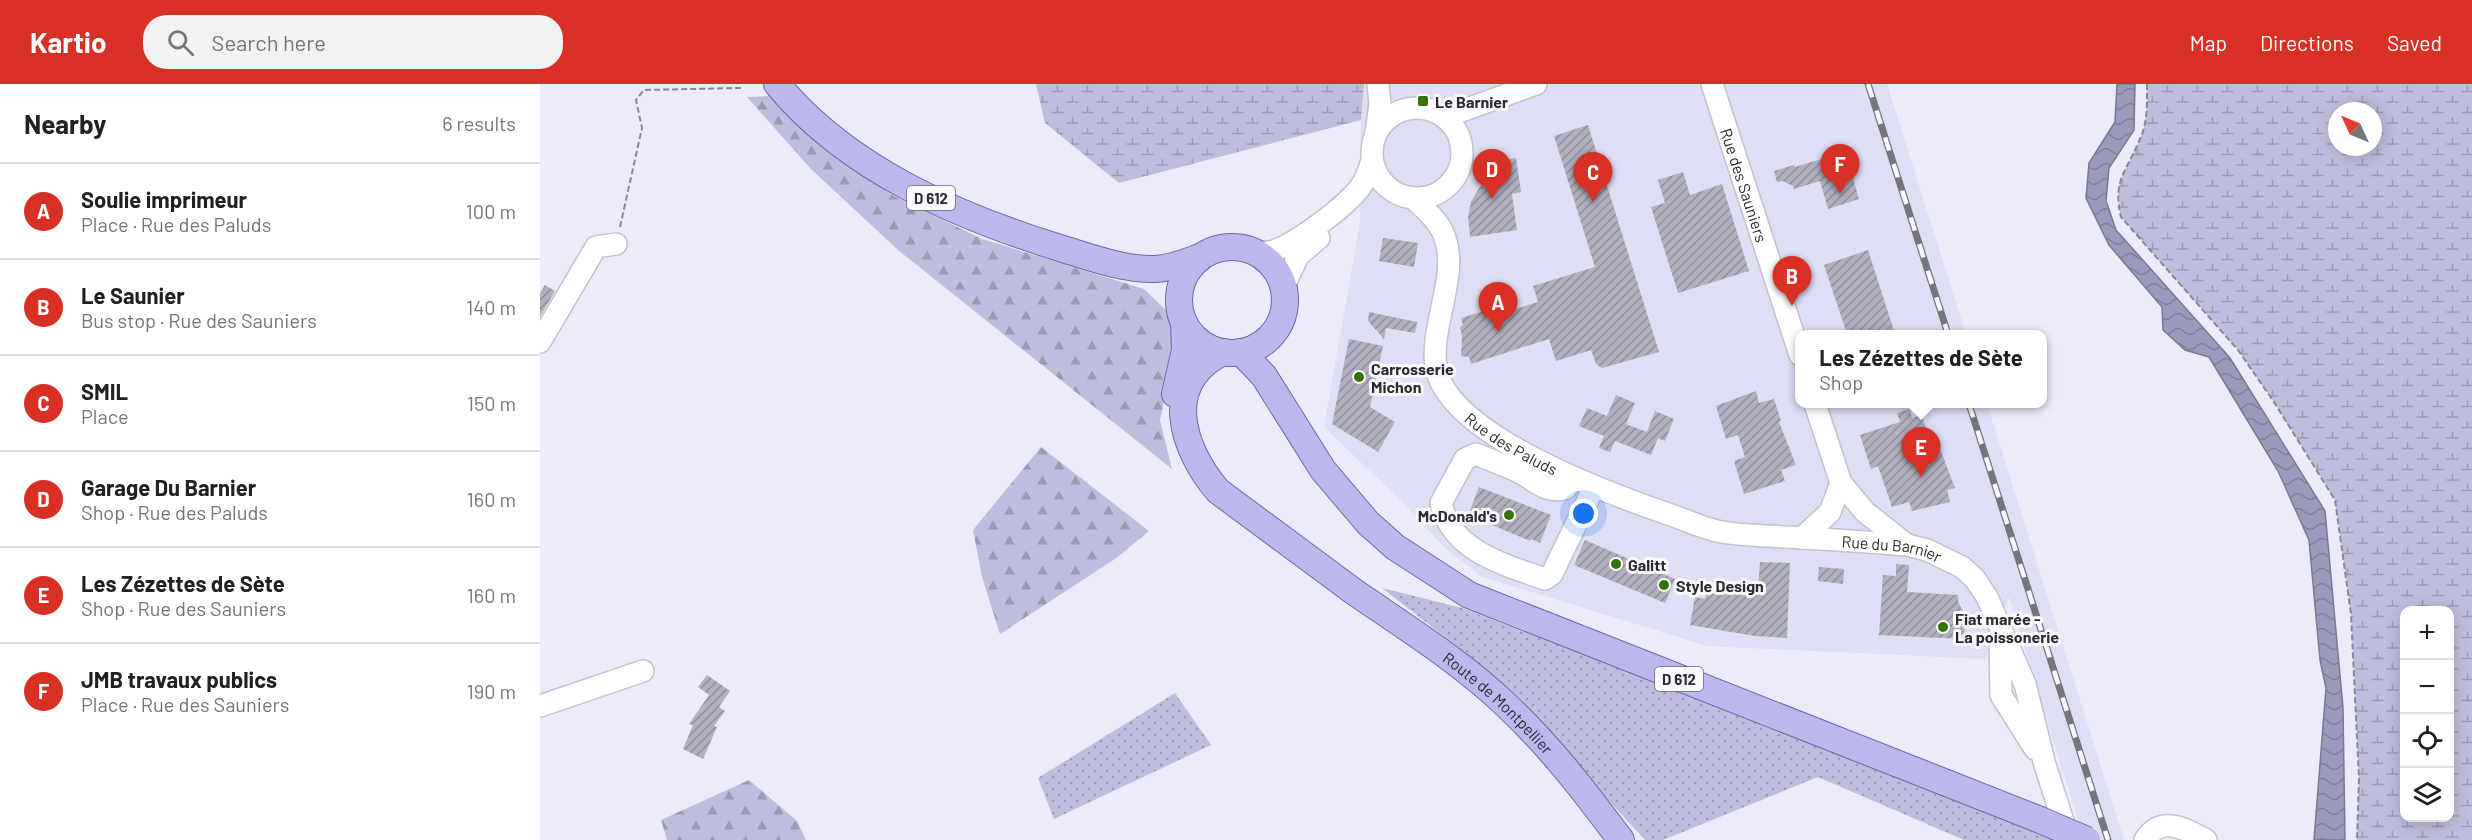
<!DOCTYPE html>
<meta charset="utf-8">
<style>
body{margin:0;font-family:Barlow,sans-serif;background:#f2f2f2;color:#202124}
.controls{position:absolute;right:18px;bottom:18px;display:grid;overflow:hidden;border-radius:12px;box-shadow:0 3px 15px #0003}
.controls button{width:54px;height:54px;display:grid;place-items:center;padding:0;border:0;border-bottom:2px solid #e0e0e0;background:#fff;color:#202124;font:30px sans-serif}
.compass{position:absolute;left:1788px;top:18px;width:54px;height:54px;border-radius:50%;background:#fff;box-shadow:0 3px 15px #0003;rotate:314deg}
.you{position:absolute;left:1044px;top:430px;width:21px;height:21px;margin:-15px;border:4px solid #fff;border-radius:50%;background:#1a73e8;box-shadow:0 0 0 9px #1a73e833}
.badge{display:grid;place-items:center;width:39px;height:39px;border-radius:50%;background:#d93025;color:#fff;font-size:20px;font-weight:700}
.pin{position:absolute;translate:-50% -50px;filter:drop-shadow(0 2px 3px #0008)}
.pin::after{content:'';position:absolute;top:32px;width:21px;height:18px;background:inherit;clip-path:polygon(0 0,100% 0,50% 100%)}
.popup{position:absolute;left:1255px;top:246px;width:252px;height:78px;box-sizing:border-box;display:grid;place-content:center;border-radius:12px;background:#fff;filter:drop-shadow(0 2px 4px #0005);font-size:20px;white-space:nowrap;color:#757577}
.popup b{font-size:22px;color:#202124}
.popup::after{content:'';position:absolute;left:50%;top:100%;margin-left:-12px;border:12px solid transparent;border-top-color:#fff}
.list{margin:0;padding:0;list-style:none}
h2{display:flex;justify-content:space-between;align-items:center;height:78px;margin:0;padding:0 24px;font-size:26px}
h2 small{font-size:20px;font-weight:400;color:#757577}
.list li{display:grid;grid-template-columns:39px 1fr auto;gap:18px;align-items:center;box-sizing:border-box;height:96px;padding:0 24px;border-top:2px solid #e0e0e0}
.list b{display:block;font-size:22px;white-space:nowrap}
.list p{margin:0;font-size:20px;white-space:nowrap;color:#757577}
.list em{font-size:20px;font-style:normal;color:#757577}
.icon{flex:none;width:33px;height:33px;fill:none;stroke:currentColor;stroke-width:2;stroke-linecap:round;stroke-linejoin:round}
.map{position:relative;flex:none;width:1932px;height:756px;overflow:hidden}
header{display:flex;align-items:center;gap:36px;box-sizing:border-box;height:84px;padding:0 30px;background:#d93025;color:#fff}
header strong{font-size:28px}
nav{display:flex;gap:33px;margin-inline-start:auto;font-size:21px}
.search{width:420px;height:54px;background:#f2f2f2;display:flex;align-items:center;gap:15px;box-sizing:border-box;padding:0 21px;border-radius:24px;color:#757577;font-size:22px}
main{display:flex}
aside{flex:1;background:#fff}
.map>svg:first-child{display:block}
</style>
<header>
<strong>Kartio</strong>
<div class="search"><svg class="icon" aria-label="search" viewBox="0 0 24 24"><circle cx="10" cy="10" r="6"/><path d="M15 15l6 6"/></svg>Search here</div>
<nav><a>Map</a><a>Directions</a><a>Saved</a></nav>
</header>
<main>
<aside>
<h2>Nearby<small>6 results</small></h2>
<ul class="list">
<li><span class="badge">A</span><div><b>Soulie imprimeur</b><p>Place · Rue des Paluds</p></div><em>100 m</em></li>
<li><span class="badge">B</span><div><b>Le Saunier</b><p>Bus stop · Rue des Sauniers</p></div><em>140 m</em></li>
<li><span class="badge">C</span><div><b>SMIL</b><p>Place</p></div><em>150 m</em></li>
<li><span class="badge">D</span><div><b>Garage Du Barnier</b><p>Shop · Rue des Paluds</p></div><em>160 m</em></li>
<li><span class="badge">E</span><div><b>Les Zézettes de Sète</b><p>Shop · Rue des Sauniers</p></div><em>160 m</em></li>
<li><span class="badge">F</span><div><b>JMB travaux publics</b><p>Place · Rue des Sauniers</p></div><em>190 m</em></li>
</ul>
</aside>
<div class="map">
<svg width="1932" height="756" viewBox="0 0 1932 756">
<defs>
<pattern id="grass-dots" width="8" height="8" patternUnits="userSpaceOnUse" patternTransform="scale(1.5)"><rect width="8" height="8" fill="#bebddd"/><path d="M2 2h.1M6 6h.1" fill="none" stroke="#9b9ab4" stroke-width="1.8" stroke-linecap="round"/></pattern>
<pattern id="forest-firs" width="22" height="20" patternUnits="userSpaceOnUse" patternTransform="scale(1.5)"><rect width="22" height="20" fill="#bebddd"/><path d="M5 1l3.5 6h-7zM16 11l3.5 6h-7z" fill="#9b9ab4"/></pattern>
<pattern id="wetland-marsh" width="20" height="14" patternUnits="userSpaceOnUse" patternTransform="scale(1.5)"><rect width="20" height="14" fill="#bebddd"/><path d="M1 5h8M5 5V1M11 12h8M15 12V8" fill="none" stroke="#9b9ab4"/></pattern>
<pattern id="water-waves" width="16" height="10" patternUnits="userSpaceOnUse" patternTransform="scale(1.5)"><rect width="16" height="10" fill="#9b9abc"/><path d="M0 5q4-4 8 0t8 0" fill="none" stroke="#7f7e99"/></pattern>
<pattern id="building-hatch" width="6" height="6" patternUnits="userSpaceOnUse" patternTransform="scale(1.5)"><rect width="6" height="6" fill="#b0b0bf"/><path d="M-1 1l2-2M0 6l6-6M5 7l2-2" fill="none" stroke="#8f8f9c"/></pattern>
</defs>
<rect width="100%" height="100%" fill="#ebebfb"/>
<path fill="#dedef5" d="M824 0H1347L1426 250H1260V320H1447L1584 756H1544L1469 513 1445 575 1167 562 940 492 904 463 854 410 784 343 820 139 821 36Z"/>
<path fill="url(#grass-dots)" d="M842 504 922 524 1523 756H1424L1278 693 1123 756H1105L979 619 915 561Z
M635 609 671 661 514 735 498 694Z"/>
<path fill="url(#forest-firs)" d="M231 12 297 75 354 112 442 155 604 205 629 229 638 255 620 336 632 385 358 166 271 85 207 13Z
M501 363 609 447 575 475 460 550 442 493 433 446Z
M209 696 257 737 266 756H127L121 736Z"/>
<path fill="url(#wetland-marsh)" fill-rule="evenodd" d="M496 0H824L821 36 579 99 505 39Z
M1607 0H1932V756H1817L1819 694 1811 530 1795 416 1734 318 1698 266 1581 133C1572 96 1587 87 1600 55 1608 38 1607 18 1607 0ZM1797 27H1833V63H1797ZM1864 526H1910V734H1864Z"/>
<path fill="url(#water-waves)" stroke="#797992" stroke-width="1.5" d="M1577 0H1595L1594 46 1569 84 1566 117 1576 146 1690 274 1785 427 1803 624 1805 756H1774L1786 604 1780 576 1769 456 1738 387 1669 273 1645 266 1623 246 1622 223 1569 161 1546 114 1549 79 1575 38Z"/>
<path fill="url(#building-hatch)" d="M1048 41 1119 268 1062 284 1056 280 1051 266 1016 277 1009 255 931 280 929 273 921 272 922 252 920 243 923 241 921 234 963 221 965 228 998 218 993 202 1055 183 1014 52Z
M1301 69 1309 96 1313 94 1319 115 1288 125 1280 97 1254 105 1253 102 1243 97 1237 98 1234 87 1254 81 1255 83Z
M976 74 981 108 972 110 977 146 930 153 928 132 931 118 939 104 948 97 949 85 959 77Z
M1143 88 1150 111 1182 100 1209 187 1138 209 1111 123 1125 119 1118 96Z
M843 154 878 159 874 183 839 177Z
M1328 166 1355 250H1307L1284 181Z
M5 201 15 207 0 233V209Z
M829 228 877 238 875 249 846 244 844 255 828 237Z
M809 255 843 262 830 323 855 338 838 368 792 340Z
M1216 307 1219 319 1234 315 1241 337 1239 338 1256 381 1241 386 1245 397 1204 410 1194 377 1205 373 1198 351 1186 355 1176 322Z
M1076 311 1095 319 1086 340 1107 348 1115 327 1134 335 1125 357 1118 354 1111 371 1075 357 1070 368 1059 364 1064 352 1039 342 1047 324 1067 332Z
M1370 325 1372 334 1382 331 1393 369 1401 367 1415 404 1407 406 1410 418 1372 427 1369 418 1352 423 1338 382 1331 385 1320 351 1360 338 1357 329Z
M939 403 1011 431 1000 459 991 455 990 457 928 431Z
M1045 456 1135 495 1125 519 1034 481Z
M1220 478 1250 479 1247 554 1215 552 1150 541 1155 513 1165 515 1168 498 1218 506Z
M1356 480 1369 481 1367 508 1418 511V517L1425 533 1424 555 1339 551 1343 491 1356 492Z
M1279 483 1304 485 1303 500 1278 497Z
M167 591 190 607 179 623 185 627 174 642 177 643 163 675 143 665 153 641 149 640 169 611 158 603Z"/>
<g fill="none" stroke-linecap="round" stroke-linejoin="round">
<g stroke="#c1c1d0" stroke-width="24">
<g id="minor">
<path id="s1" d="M1172 0 1260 271"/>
<circle cx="877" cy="69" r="45"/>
<path d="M902 31 916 29 996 0"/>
<path d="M836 49 840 20 838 0"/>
<path id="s2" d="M874 115C886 126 902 140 906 157 917 195 890 243 896 283 907 352 1075 412 1134 432 1148 437 1163 444 1177 447 1199 452 1223 451 1245 453 1286 455 1326 458 1367 461L1387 466 1422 483 1435 495 1447 513 1485 600 1505 681 1529 756"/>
<path d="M716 168C722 168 728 169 734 167 757 159 807 122 821 102 827 94 829 86 832 76"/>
<path d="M743 204 758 172 779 154"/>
<path d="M0 258 56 163 76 160"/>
<path d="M1275 320 1301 399 1325 428 1367 461"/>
<path d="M1035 394 1025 405C1002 409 996 396 977 387 964 381 950 376 936 370L925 375 901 419C911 467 965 481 1005 495L1012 490 1054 403"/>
<path d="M1262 454 1290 428 1301 399"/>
<path d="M1460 553 1461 611 1495 665"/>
<path d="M0 622 103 587"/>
<path d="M1605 756C1621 731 1644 744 1666 756"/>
</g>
</g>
<g stroke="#6c67a3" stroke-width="28">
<g id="major">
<path d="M237 0C308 86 419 133 523 165 552 174 585 186 616 185 632 184 646 178 660 173"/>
<circle cx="692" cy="216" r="53"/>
<path id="s3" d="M683 268C620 299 642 365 678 407 723 440 768 474 813 507 865 543 920 577 966 621 1010 662 1045 708 1081 756"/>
<path d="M701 268 724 292 783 386 828 439 855 463 929 511 1498 735"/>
<path d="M635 310 645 266 644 239"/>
</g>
</g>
<path stroke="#888893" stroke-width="2" stroke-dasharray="6 3" stroke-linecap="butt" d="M1607 0C1607 18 1608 38 1600 55 1587 87 1572 96 1581 133L1698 266 1734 318 1795 416 1811 530 1819 695 1817 756
M80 143 102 44 96 16 104 6 201 4"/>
<use href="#minor" stroke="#fff" stroke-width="21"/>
<use href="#major" stroke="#bcb8ed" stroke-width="26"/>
<g stroke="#75757f" stroke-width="7">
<path id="rail" d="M1328 0 1408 250
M1429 320 1568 756"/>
</g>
<use href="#rail" stroke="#f9f9fd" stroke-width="4.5" stroke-dasharray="14" stroke-linecap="butt"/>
<g stroke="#6c67a3" stroke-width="28" stroke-linecap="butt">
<path id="major-bridge" d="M1498 735 1547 756"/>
</g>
<use href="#major-bridge" stroke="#bcb8ed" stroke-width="26"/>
</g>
<g fill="#367307" stroke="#f9f9fd" stroke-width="2">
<rect x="877" y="11" width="12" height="12" rx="3"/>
<circle cx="819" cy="293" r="6"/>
<circle cx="969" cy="431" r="6"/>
<circle cx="1076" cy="480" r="6"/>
<circle cx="1124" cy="501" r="6"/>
<circle cx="1403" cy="543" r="6"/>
</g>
<g text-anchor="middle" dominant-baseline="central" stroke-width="6" stroke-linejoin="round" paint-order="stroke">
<g fill="#f9f9fd" stroke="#69696e" stroke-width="1.5">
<rect x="367" y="102" width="48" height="24" rx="4.5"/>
<rect x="1115" y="583" width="48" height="24" rx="4.5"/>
</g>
<g font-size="15" font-weight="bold" fill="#2b2b31">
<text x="391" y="114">D 612</text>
<text x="1139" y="595">D 612</text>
</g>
<g font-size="16" font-weight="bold" fill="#2b2b31" stroke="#f9f9fd" text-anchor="start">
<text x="895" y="17">Le Barnier</text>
<text x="831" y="284">Carrosserie<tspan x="831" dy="18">Michon</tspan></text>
<text x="957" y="431" text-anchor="end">McDonald's</text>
<text x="1088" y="480">Galitt</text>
<text x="1136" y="501">Style Design</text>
<text x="1415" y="534">Fiat marée -<tspan x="1415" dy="18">La poissonerie</tspan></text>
</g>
<g font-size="16" fill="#2b2b31" stroke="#f9f9fd">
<text stroke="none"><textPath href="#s1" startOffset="106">Rue des Sauniers</textPath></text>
<text stroke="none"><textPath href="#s2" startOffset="292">Rue des Paluds</textPath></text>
<text stroke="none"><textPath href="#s2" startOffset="692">Rue du Barnier</textPath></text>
<text stroke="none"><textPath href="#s3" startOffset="516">Route de Montpellier</textPath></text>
</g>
</g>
</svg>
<div class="controls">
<button>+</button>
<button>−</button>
<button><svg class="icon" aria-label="locate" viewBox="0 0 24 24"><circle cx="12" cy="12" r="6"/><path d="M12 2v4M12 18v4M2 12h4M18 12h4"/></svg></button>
<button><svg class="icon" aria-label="layers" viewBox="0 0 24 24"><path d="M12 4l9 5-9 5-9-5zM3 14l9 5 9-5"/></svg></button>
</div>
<svg class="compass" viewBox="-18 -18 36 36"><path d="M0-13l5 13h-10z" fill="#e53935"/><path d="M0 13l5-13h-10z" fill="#757577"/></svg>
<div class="you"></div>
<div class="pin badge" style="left:958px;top:248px">A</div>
<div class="pin badge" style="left:1252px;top:222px">B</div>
<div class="pin badge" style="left:1053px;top:118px">C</div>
<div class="pin badge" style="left:952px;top:115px">D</div>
<div class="pin badge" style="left:1381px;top:393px">E</div>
<div class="popup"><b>Les Zézettes de Sète</b>Shop</div>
<div class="pin badge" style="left:1300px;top:110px">F</div>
</div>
</main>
